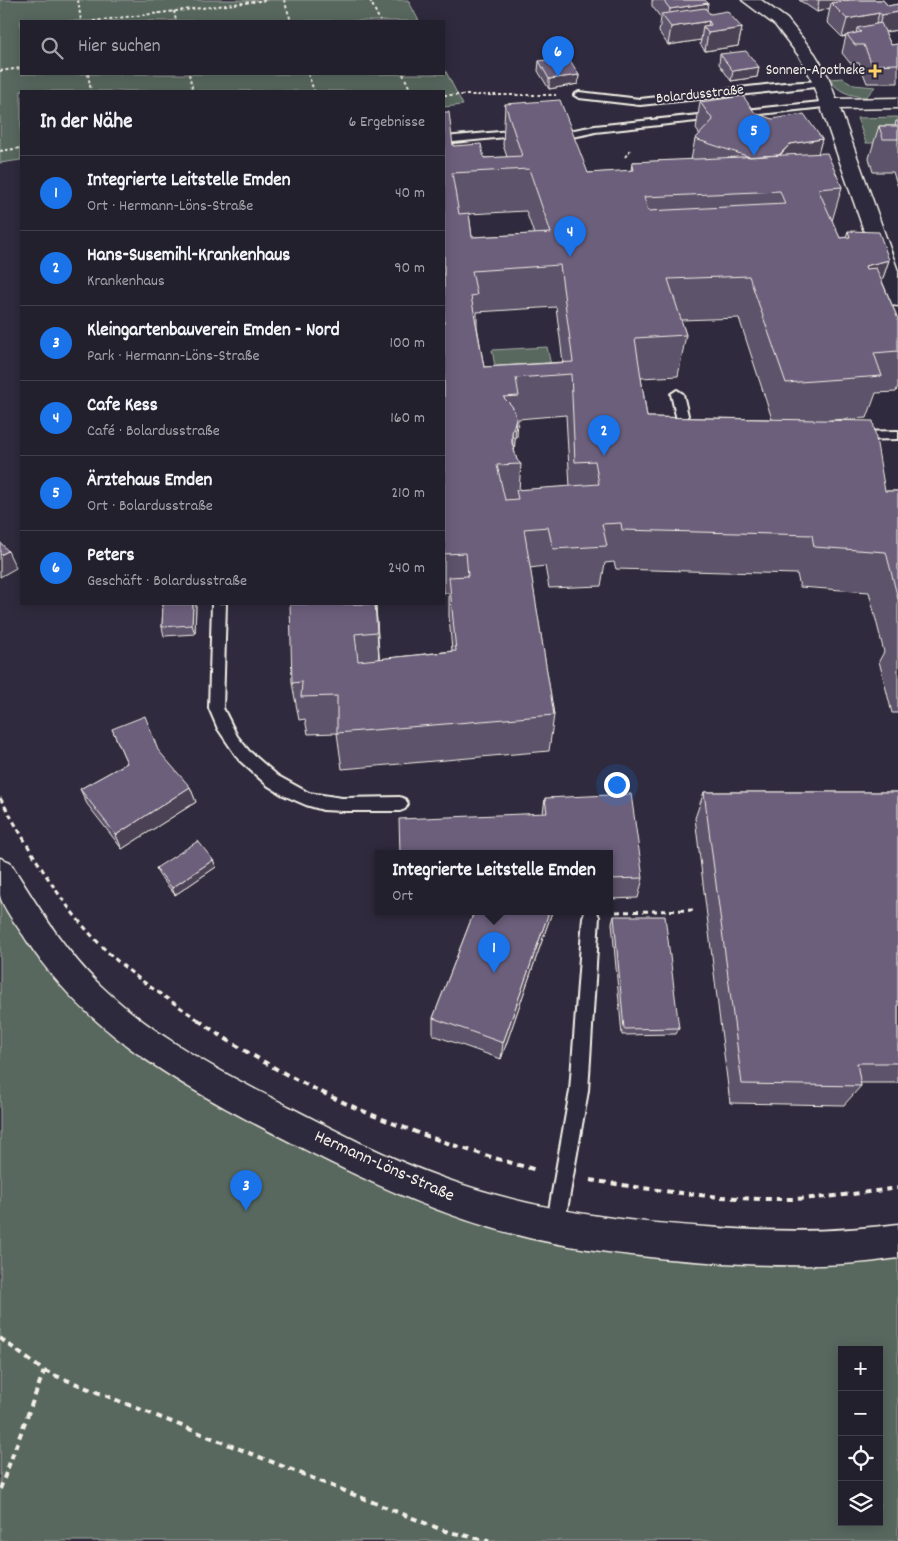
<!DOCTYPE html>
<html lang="de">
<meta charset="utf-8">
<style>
body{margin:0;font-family:Dekko,sans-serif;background:#2f2d3a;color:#f1f3f6}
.controls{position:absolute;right:15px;bottom:15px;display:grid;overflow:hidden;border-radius:0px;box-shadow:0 2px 12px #0003}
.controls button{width:45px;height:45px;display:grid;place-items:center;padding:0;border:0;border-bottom:1px solid #403e4a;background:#23202e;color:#f1f3f6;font:25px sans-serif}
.you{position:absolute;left:616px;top:784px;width:18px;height:18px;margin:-12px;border:4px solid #fff;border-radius:50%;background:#1a73e8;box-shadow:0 0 0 8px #1a73e833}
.badge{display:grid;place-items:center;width:32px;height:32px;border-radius:50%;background:#1a73e8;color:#fff;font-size:16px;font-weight:700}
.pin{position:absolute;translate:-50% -41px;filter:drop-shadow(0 1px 2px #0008)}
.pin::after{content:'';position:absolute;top:26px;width:18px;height:15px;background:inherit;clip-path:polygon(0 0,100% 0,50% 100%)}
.popup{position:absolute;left:375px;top:850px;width:238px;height:65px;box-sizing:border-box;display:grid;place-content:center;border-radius:0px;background:#23202e;filter:drop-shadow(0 1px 4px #0005);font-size:16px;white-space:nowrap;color:#a3a3aa}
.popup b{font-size:19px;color:#f1f3f6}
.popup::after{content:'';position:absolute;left:50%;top:100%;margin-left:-10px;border:10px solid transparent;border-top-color:#23202e}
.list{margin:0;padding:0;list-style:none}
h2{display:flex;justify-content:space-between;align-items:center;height:65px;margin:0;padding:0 20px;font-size:21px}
h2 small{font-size:16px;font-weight:400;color:#a3a3aa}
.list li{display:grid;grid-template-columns:32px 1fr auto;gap:15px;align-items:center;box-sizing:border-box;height:75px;padding:0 20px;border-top:1px solid #403e4a}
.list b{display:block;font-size:19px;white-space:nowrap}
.list p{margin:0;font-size:16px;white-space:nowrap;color:#a3a3aa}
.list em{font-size:16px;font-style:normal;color:#a3a3aa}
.icon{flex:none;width:28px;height:28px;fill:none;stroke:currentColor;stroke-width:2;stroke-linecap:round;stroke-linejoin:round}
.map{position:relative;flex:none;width:898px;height:1541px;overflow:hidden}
.search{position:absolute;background:#23202e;box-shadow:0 2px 12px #0003;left:20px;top:20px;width:425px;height:55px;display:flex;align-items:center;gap:12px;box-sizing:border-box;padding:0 18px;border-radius:0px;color:#a3a3aa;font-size:19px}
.panel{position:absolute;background:#23202e;box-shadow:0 2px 12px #0003;left:20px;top:90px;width:425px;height:515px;border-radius:0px}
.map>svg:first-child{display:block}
</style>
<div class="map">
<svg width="898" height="1541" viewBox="0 0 898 1541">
<rect width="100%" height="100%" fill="#2f2a3d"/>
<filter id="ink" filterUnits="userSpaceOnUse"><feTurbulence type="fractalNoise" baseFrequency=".02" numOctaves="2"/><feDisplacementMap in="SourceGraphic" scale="10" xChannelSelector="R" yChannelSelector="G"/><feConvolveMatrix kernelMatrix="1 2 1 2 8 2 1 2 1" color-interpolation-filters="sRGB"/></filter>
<g filter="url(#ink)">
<path fill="#58675e" stroke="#a6aca3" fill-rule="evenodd" d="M0 0H408L419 21H21V74H444V68L463 105 444 107V91H21V160L0 163Z
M843 78 854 85 875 87 866 97C851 96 837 92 830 79Z
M898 117V143H866L857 118Z
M547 347 555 384 499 388 492 350Z
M0 871 42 938 159 1051 519 1219 898 1241V1541H0ZM842 1350H879V1522H842Z"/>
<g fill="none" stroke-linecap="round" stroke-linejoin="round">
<g stroke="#f4f1e8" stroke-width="4">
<path id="service" d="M822 81 827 84 825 86 640 105 579 98 574 95 579 92 640 99 784 83Z
M830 101 835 104 833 106 595 132C582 135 558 142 547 133L552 130 569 131 595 126Z
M522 130 525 131V135L444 143V137Z
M677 390 683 394 693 437 687 441 681 437 671 394Z
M898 431V439L855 440 849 436 855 432Z
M212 604H226L223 708 237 736 249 751 278 776 309 793 342 798 400 797 405 799 408 804 405 809 400 811H342L323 810 306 805 283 795 267 785 239 760 218 729 209 708Z
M585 912H597L599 917 588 1091 564 1227 562 1234 555 1236 548 1234 546 1227 570 1091 583 917Z"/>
</g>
<g stroke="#f4f1e8" stroke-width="3">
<path id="minor" d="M742 0H761L787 19 815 54 828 76 836 99 898 98V108L840 109 898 271V306L891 305 888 300 810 76 799 56 775 25Z
M0 858 10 862C37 905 63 949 100 985 152 1035 218 1071 282 1103 334 1130 387 1158 443 1178 528 1209 616 1221 706 1227 771 1232 833 1233 898 1224V1258C834 1268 772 1266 708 1262 648 1258 588 1251 529 1238 448 1219 372 1184 298 1146 195 1093 92 1041 27 941 20 929 2 908 0 895 0 884 0 870 0 858Z"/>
</g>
<path stroke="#f4f1e8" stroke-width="2" stroke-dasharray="3 2.5" stroke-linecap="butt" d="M78 0 81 21
M284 0 291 21
M370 0 380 21
M174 11 176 21
M93 21 268 0
M0 71 21 68
M88 74 91 91
M189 74 193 91
M308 74 314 91
M403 74 411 91
M444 95H556
M0 151 21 148
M625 157 631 149"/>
<path stroke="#f4f1e8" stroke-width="3" stroke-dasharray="5 4" stroke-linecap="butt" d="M0 798C33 855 64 912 113 957 139 981 170 1000 200 1021
M616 912 693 910"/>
<path stroke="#f4f1e8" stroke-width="4" stroke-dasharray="6 5" stroke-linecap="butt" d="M198 1020C300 1092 417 1138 537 1170
M590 1180C654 1190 719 1200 784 1199 822 1199 860 1193 898 1188
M0 1338 44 1371 445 1531 489 1541
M0 1489 44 1371"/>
<use href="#service" fill="#2f2a3d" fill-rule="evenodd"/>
<use href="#minor" fill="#2f2a3d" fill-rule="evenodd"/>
</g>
<path fill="#5d526b" stroke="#f4f1e8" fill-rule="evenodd" d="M652 0H705L707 11 710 14 742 28 738 46 705 51 700 44 701 40 668 45 659 32 661 18 652 6Z
M799 0H845V1L847 0H883L888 6 898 4V30L885 32 891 45 898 44V83H867L859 63H850L842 53 846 36 842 37 827 22 830 8 817 12Z
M720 54 759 67 757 77 731 81 719 64Z
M539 61 579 75 578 84 549 89 538 71Z
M700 102 755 113 822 139 818 153 842 187 832 221 840 238 846 237 848 231 889 260 882 281 898 319V386L896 392 876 393 867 418 830 420 885 491H898V713H892L879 661 884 652 869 592 800 587 797 574 616 569 614 562 605 563 601 586 549 588 545 566 530 568 554 715 549 751 342 769 337 733 308 734 305 719 299 720 292 683 376 604 379 659 452 651 449 616V593H444V112L453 146 484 158 507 157 503 145 505 104 588 173 631 171 632 162 691 160 695 139 700 135 696 129ZM526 211 534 234 472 237 469 214ZM556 307 563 362 484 367 477 326V312ZM739 318 772 419 647 417 641 378 678 376 686 335 681 320ZM566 415 570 487 519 490 521 464 517 460 514 450 515 438 517 437 518 419Z
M896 121H898V187L893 172H873L869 158 879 126H895Z
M163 604H196L195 634 164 636 162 627Z
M112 729 190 787 196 802 122 849 87 804 80 789 127 763Z
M704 792H898V1083H860L861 1086 844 1105 730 1103 695 818Z
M545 798 643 878 638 898 609 899V854L543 813Z
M213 860 216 867 175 895 159 875 156 868Z
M474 912H552L501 1059 433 1035V1018Z
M614 916 679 1028 676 1034 622 1035 612 923Z"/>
<path fill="#4c4257" stroke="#f4f1e8" d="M819 0H845L844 4 831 3 830 8 817 12Z
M708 3 705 22 668 23 670 9Z
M898 12V30L877 33 882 15Z
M879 13 874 31 861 32 857 28 856 34 847 35 846 36 842 37 847 19Z
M709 21 707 31 703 26 701 40 668 45 671 27Z
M742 28 738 46 705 51 708 33Z
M759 67 757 77 731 81 733 71Z
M579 75 578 84 549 89V79Z
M822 139 815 165 772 164 790 144Z
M889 260 875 302 865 266Z
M516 418 514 459 512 433Z
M8 551 16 568 0 577V555Z
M193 604H196L195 634 192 625Z
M375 604 377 621 380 669 377 632Z
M190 787 196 802 122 849 116 835Z
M213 860 216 867 175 895 172 888Z
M549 912H552L501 1059 503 1043Z"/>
<path fill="#6c5f7c" stroke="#f4f1e8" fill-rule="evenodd" d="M663 0H705L708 3 670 9Z
M850 0H883L888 6 898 4V12L882 15 879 13 847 19 831 3Z
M705 8 710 14 727 11 742 28 708 33 703 26 711 25 709 21 671 27 661 14Z
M881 23 891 45 898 44V64L872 65 864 45H855L847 35 861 32 857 28Z
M746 51 759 67 733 71 720 54Z
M568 57 579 75 549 79 539 61Z
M743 96 755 113 772 119 804 114 822 139 790 144 779 155 750 157 695 139 713 120 700 102Z
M560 100 588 173 634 170 632 162 827 153 842 187 818 189 840 238 850 237 848 231 879 232 889 260 865 266 866 269 876 268 898 319V351L874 353 882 376 786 383 749 276 668 279 686 335 635 338 647 417 873 421 885 491H898V599L886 552 814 547 812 535 622 530 621 523 602 524 607 546 553 549 548 527 524 529 554 715 337 733V696L301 697 302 682 292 683 290 604H375L377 632 355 634 358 661 456 651 449 577 468 576 466 553 444 554V112H449L453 146 481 144 484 158 522 156 505 104ZM529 169 551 233 472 237 469 213 459 214 452 173ZM780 191 785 204 648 211 644 197ZM560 265 573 362 484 367 471 296 477 295 472 271ZM571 374 575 462 595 461 599 484 516 490 518 499 505 500 497 465 521 464 517 460 512 443V433L516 418 515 413 512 406 503 397 519 396 516 378Z
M879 126H898V139H883Z
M0 542 8 551 0 555Z
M163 604H193L192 625 162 627Z
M145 716 158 750 190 787 116 835 80 789 127 763 112 729Z
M704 792H898V1063H857L861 1086 742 1084Z
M631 794 643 878 609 879V854H400L399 819 547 813 545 798Z
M198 841 213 860 172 888 156 868Z
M474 912H549L503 1043 433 1018Z
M614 916H665L679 1028 624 1029Z"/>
</g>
<path fill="#ffd166" stroke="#2f2a3d" stroke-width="2" d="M872.5 63.5h5v5h5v5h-5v5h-5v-5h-5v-5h5z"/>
<g text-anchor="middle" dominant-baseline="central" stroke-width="4" stroke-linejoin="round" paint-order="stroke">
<g font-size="15" fill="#f4f1e8" stroke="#2f2a3d" text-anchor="end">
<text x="865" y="71">Sonnen-Apotheke</text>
</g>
<g font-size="15" fill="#f4f1e8" stroke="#2f2a3d">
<text transform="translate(700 95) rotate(-6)">Bolardusstraße</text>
</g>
<g font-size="18" fill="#f4f1e8" stroke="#2f2a3d">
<text transform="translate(384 1167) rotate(24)">Hermann-Löns-Straße</text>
</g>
</g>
</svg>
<div class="controls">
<button>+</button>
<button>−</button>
<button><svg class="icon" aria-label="locate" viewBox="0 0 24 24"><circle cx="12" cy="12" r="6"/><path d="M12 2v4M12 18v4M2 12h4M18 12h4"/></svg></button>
<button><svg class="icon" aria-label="layers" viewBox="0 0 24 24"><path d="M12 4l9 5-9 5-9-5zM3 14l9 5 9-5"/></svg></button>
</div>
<div class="you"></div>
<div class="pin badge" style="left:494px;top:973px">1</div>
<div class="popup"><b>Integrierte Leitstelle Emden</b>Ort</div>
<div class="pin badge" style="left:604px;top:456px">2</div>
<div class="pin badge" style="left:246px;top:1211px">3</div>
<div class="pin badge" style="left:570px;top:257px">4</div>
<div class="pin badge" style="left:754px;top:156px">5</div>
<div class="pin badge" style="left:558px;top:77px">6</div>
<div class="search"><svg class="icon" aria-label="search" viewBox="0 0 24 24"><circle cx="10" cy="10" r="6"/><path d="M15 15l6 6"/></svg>Hier suchen</div>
<section class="panel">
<h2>In der Nähe<small>6 Ergebnisse</small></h2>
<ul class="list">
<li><span class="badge">1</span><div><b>Integrierte Leitstelle Emden</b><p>Ort · Hermann-Löns-Straße</p></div><em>40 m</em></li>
<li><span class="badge">2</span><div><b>Hans-Susemihl-Krankenhaus</b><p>Krankenhaus</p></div><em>90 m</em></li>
<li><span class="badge">3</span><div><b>Kleingartenbauverein Emden - Nord</b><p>Park · Hermann-Löns-Straße</p></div><em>100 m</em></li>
<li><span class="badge">4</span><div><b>Cafe Kess</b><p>Café · Bolardusstraße</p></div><em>160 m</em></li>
<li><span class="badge">5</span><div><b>Ärztehaus Emden</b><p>Ort · Bolardusstraße</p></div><em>210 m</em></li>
<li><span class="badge">6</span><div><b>Peters</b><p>Geschäft · Bolardusstraße</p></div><em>240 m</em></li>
</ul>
</section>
</div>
